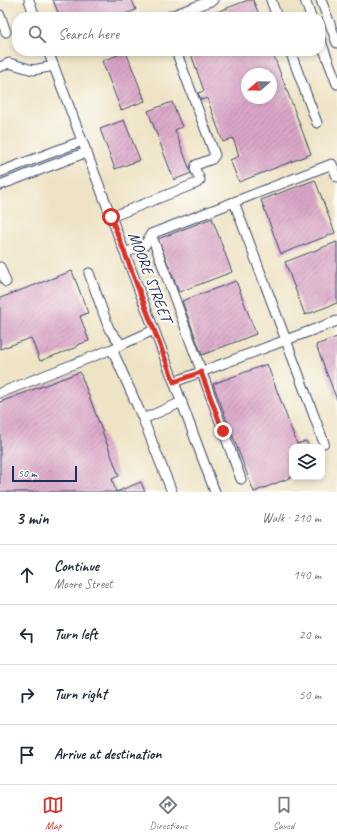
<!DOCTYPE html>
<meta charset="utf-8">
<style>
body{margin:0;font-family:Caveat,sans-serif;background:#f6f6f7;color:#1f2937}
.controls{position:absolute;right:12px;bottom:12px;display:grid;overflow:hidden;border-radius:8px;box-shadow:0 2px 6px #0003}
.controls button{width:36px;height:36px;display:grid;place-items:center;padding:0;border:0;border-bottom:1px solid #e0e1e3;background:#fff;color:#1f2937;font:20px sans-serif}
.compass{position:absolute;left:241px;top:68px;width:36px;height:36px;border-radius:50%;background:#fff;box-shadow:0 2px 6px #0003;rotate:250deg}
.scale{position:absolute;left:12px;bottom:10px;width:65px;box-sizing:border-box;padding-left:4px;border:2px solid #1b2f5e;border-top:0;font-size:11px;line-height:14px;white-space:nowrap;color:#1b2f5e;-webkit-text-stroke:3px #fdfcf7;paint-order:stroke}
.stop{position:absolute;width:12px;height:12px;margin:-9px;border:3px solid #d93025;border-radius:50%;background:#fff}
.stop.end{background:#d93025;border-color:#fff;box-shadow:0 1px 4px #0008}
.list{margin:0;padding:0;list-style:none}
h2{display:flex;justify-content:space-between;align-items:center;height:52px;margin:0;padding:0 16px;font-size:17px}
h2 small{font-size:13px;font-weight:400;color:#747a83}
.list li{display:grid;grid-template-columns:26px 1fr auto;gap:12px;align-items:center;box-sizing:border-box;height:60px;padding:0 16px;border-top:1px solid #e0e1e3}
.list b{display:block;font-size:15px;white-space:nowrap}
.list p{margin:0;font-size:13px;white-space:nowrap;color:#747a83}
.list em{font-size:13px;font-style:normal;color:#747a83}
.icon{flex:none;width:22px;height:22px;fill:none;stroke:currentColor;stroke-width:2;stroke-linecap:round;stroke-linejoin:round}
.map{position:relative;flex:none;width:337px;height:492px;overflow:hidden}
.search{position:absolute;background:#fff;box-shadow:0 2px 6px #0003;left:12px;right:12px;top:12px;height:44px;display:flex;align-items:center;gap:10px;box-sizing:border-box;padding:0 14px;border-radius:16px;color:#747a83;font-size:15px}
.sheet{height:292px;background:#fff}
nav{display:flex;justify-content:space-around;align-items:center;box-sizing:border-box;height:56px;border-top:1px solid #e0e1e3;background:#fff;font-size:11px;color:#747a83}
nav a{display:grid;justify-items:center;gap:2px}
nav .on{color:#d93025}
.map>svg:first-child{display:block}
</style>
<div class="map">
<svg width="337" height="492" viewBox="0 0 337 492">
<defs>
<pattern id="building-hatch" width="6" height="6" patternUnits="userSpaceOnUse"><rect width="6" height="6" fill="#daa5c6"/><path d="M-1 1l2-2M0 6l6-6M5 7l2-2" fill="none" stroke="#b087a4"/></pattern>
</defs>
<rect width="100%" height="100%" fill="#fdfcf7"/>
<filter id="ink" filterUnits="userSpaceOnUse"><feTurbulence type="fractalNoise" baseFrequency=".025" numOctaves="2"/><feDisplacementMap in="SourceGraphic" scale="8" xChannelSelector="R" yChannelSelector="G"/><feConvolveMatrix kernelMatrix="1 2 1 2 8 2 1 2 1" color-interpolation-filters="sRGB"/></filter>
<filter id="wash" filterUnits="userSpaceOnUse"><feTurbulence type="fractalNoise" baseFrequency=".012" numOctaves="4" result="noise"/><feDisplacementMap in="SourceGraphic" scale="16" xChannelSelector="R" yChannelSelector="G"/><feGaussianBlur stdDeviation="0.9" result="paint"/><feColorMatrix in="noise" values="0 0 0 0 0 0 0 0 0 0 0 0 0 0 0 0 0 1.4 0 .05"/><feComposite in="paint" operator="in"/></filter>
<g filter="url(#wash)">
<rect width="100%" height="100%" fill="#eee3c5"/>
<g id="blocks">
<path fill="url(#building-hatch)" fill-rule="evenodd" d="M53 0H132L136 10 117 17H60Z
M248 0H253L260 17H204Z
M190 51H272L311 154 239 182 230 160 239 156 233 138 223 142 207 98 201 100 198 93 204 91ZM247 74H271V98H247Z
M126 52 145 101 121 110 102 61Z
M172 102 182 127 175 130 191 173 174 180 148 111Z
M124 120 140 160 115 169 100 129Z
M315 180 335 233 281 254 261 200Z
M212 218 232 272 179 292 158 239Z
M337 242V303L305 315 285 262Z
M72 271 88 313 80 316 89 341 77 345V347L40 361 31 338 0 349V298Z
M236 281 256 334 202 355 182 301Z
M337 337V400L316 345Z
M267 364 297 444 306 441 309 447H292V477L254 492 213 384Z
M80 372 119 476 112 479 116 492 141 482 145 492H0V402Z"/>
</g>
</g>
<g filter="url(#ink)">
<use href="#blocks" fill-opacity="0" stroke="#3b4a6d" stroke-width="1"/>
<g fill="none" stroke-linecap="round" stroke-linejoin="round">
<g stroke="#3b4a6d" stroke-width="11">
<path id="minor" d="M29 0 35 17
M271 0 277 17
M305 0 311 17
M321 0 337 43
M0 15 6 32
M168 17 213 0
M320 39 337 84
M48 51 174 382 215 492
M290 51 317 123
M0 67 9 63 33 70 54 66
M0 172 82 141
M0 185 87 152
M234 202 332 164 337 177
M111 217 197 183 200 180 195 169 196 165 212 159 215 155 176 51
M151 234 241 479
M125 253 145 245 151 234 234 202 286 340 174 382
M0 267 6 282
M89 273 109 329 121 344
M112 349 143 419 172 492
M0 393 112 349 154 330
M143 419 182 402
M324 443 286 340 337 321"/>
</g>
<use href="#minor" stroke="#fff" stroke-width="9"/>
</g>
</g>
<g fill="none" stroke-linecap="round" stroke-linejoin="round" filter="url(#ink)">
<path stroke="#d93025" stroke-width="5" d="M111 217 174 382 201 372 223 431"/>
</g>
<g text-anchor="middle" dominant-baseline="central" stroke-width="4" stroke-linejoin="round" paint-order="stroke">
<g font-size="16" fill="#1b2f5e" stroke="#fdfcf7">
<text transform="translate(150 277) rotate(69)">MOORE STREET</text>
</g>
</g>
</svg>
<div class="controls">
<button><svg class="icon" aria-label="layers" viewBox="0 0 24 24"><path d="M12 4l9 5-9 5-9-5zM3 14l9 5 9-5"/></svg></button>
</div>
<svg class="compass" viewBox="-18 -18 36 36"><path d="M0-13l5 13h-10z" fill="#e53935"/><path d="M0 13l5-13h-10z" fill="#747a83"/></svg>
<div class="scale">50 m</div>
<div class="stop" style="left:111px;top:217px"></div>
<div class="stop end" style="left:223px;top:431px"></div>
<div class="search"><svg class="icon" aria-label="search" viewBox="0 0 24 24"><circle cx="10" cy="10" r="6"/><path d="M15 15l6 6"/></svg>Search here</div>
</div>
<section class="sheet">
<h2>3 min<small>Walk · 210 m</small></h2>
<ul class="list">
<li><svg class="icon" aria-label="ahead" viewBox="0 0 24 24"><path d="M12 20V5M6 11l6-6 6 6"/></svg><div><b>Continue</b><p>Moore Street</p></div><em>140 m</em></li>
<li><svg class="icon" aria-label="left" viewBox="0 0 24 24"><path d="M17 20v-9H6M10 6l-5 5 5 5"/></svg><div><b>Turn left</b></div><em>20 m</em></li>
<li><svg class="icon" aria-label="right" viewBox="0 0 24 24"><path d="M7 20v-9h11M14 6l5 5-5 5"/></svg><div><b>Turn right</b></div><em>50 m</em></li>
<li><svg class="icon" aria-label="arrive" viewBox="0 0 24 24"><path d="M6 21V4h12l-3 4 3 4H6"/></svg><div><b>Arrive at destination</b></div></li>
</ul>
</section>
<nav>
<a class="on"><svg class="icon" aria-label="map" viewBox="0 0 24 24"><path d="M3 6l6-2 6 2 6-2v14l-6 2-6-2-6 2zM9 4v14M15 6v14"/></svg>Map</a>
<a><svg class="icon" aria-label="directions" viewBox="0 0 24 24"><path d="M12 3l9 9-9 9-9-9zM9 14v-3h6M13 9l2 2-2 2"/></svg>Directions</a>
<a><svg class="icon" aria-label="saved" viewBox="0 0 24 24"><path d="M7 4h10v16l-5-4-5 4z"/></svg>Saved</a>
</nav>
